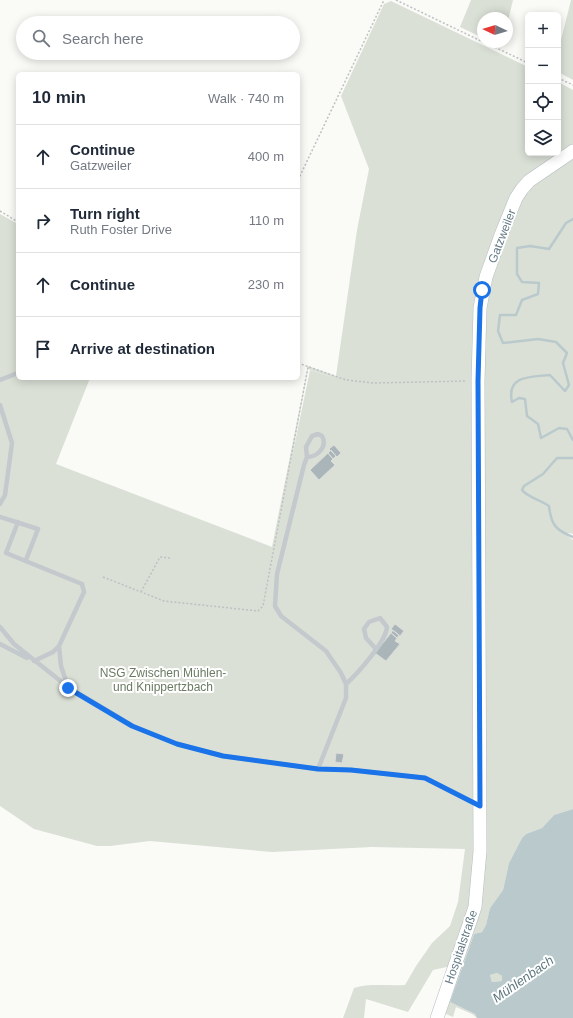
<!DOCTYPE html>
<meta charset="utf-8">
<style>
body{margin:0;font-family:Helvetica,sans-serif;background:#f6f6f7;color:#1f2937}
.controls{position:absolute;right:12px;top:12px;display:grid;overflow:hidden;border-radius:6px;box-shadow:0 2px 10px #0003}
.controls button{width:36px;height:36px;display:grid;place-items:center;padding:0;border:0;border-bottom:1px solid #e0e1e3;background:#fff;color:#1f2937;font:20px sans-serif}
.compass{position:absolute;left:477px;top:12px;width:36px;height:36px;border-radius:50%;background:#fff;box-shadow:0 2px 10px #0003;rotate:274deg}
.stop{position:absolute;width:12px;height:12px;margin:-9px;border:3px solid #1a73e8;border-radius:50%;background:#fff}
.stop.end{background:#1a73e8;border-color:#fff;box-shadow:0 1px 4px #0008}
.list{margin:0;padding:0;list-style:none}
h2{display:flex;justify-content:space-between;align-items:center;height:52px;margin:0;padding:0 16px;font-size:17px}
h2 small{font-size:13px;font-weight:400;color:#747a83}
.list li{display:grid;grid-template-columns:26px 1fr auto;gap:12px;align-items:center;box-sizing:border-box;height:64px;padding:0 16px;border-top:1px solid #e0e1e3}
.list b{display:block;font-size:15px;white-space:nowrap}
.list p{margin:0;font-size:13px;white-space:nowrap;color:#747a83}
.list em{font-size:13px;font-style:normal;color:#747a83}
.icon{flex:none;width:22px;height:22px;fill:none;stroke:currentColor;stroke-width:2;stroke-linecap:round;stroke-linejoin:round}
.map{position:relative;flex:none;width:573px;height:1018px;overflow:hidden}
.search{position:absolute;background:#fff;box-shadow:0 2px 10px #0003;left:16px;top:16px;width:284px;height:44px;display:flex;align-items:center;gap:10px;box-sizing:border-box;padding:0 14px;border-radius:22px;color:#747a83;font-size:15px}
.panel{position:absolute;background:#fff;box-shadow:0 2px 10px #0003;left:16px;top:72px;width:284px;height:308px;border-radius:6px}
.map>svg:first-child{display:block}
</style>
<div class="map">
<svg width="573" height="1018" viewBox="0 0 573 1018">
<rect width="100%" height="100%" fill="#fafaf7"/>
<path fill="#dae0d6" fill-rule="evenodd" d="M471 0H513L507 25V18H483V38L460 27Z
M571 0H573V80L558 72V52Z
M391 1 528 67V153H558V82L573 90V151L529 181 516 198 486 277 480 308 478 381 479 798 483 761 481 562 484 307 497 254 518 200 532 182 573 155V534L569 533 566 535 573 540V809L554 815 542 828 526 834 522 838 509 863 503 890 490 908 486 925 482 932 474 934 450 1002 475 1014 477 1018 472 1014 456 1007 453 1017 446 1014 444 1009 469 933 463 931 451 966 433 970 408 1012 366 999 364 1018H343L354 988C368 983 389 986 405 985L416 966 432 943 450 926 458 902 465 849 372 847 272 852 150 841 110 846H97L34 829 0 806V214L18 224V378H90L56 464 272 547 308 366 336 376 357 230 369 169 341 96 384 4ZM308 369 338 379 310 370 292 457Z
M497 973 502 976V981L492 982 490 975Z"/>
<path fill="#bac9cc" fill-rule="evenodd" d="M573 809V1018H477L475 1014 450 1002 474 934 482 932 486 925 490 908 503 890 509 863 522 838 526 834 542 828 554 815ZM497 973 502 976V981L492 982 490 975Z"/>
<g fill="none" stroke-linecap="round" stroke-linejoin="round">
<path stroke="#bac9cc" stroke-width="2.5" d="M573 219 566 223 549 249 530 246 517 248V274L522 282 539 283 538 294 522 300 516 315H500L498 331 503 343 538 339 556 342 567 353 563 363 569 385 565 391 550 375C531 377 506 375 512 402L519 398 525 399 527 416 538 424 541 438 559 428 567 429 573 440
M573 458H557L543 474 524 486 522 490C527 497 541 500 549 506 551 524 555 530 573 537"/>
</g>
<path fill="#a9b5b9" stroke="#dcdcda" d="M334 445 341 453 337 457 329 449Z
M331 450 336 456 333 459 328 453Z
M328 453 333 459 331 461 335 465 319 480 310 470Z
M395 624 404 631 400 636 391 629Z
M393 630 399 635 397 638 391 633Z
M391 633 397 638 395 641 400 644 386 661 375 653Z
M336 753 344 754 342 763 335 762Z"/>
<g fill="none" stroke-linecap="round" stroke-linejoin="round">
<g stroke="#b5bdc1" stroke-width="14">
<path id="secondary" d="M437 1018 475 907 480 851 478 381 480 308 486 277 501 235 516 198 522 189 529 181 573 151"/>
</g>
<path stroke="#bdc1c3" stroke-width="1.5" stroke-dasharray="2 2" stroke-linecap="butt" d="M396 0 483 42
M484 42 528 63
M558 78 573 85
M298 180 384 0
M0 211 18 222
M298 363 346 380 374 383 467 381
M103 577 164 601 258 611 263 606 308 367
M141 592 160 557 170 558"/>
<path stroke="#c3c9cc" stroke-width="4.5" d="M0 380 18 373
M0 405 12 443 5 495 0 504
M307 457 306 447 312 436 318 434 322 436C328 447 317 457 307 457L304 465 277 574 275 606 281 616 326 651 341 673 346 684V698L318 769
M0 517 38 529 26 560
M18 522 6 553 82 584 84 592 59 646 53 652 34 661
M0 627 14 644 68 687 133 726 177 744 223 756 318 769 351 770 425 778 477 804
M0 644 27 658
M59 646 61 666 68 687
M346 684C357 674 386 642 387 627L380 618 369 622 364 629 366 638 376 649"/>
<use href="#secondary" stroke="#fff" stroke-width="13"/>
</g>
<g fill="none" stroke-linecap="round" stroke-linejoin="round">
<path stroke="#1a73e8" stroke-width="5" d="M68 688 132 726 177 744 223 756 318 769 351 770 425 778 480 806 478 381 480 308 482 290"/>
</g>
<g text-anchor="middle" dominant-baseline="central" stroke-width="4" stroke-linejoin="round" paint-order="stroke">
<g font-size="12" fill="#637a84" stroke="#fff">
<text transform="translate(502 236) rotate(-69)">Gatzweiler</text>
<text transform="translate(461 947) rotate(-71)">Hospitalstraße</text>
</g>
<g font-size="12" fill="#6a7b62" stroke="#fff">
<text x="163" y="673">NSG Zwischen Mühlen-<tspan x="163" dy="14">und Knippertzbach</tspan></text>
</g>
<g font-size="13" font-style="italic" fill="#5e787e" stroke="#fff">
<text transform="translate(523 979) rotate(-35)">Mühlenbach</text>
</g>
</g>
</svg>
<div class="controls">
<button>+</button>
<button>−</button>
<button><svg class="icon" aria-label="locate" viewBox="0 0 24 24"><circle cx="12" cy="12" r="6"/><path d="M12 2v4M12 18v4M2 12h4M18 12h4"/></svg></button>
<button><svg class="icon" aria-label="layers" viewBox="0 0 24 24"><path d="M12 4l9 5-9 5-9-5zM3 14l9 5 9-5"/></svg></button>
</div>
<svg class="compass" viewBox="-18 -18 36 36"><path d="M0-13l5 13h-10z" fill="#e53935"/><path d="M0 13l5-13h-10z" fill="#747a83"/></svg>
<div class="stop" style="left:482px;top:290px"></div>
<div class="stop end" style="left:68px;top:688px"></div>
<div class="search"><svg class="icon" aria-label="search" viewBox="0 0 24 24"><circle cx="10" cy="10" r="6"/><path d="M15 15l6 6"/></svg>Search here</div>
<section class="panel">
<h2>10 min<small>Walk · 740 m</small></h2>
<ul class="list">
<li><svg class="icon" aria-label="ahead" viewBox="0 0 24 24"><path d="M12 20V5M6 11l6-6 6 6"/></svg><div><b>Continue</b><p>Gatzweiler</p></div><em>400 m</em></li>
<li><svg class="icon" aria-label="right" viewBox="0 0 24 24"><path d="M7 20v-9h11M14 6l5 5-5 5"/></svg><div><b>Turn right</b><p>Ruth Foster Drive</p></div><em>110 m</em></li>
<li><svg class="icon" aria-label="ahead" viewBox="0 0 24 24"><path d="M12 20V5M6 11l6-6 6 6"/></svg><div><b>Continue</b></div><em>230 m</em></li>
<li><svg class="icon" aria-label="arrive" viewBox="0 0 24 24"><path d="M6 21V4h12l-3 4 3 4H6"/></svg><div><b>Arrive at destination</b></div></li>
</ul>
</section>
</div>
